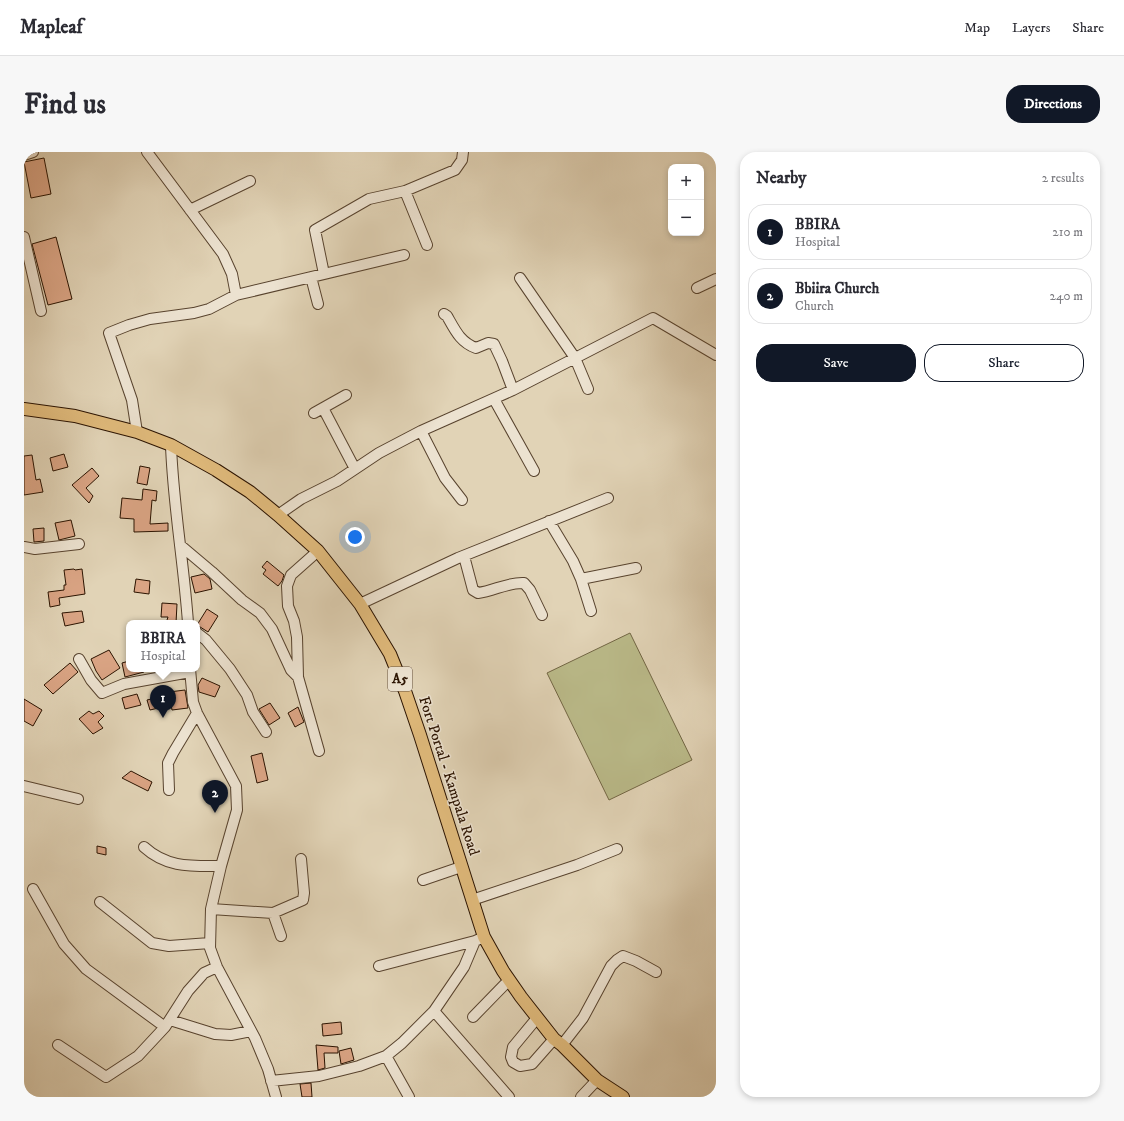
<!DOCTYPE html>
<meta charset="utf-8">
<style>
body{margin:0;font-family:"IM FELL DW Pica",serif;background:#f7f7f7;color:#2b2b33}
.controls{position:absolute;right:12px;top:12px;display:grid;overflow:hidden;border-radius:8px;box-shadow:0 2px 6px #0003}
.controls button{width:36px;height:36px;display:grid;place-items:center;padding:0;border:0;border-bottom:1px solid #e1e1e2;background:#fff;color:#2b2b33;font:20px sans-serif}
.you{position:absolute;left:331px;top:385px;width:14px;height:14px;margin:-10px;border:3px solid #fff;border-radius:50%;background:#1a73e8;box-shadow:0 0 0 6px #1a73e833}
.badge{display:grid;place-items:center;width:26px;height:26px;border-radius:50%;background:#111827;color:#fff;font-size:13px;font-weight:700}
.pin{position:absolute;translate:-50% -33px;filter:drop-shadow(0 1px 2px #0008)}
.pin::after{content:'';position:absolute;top:21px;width:14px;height:12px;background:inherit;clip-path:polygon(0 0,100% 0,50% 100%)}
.popup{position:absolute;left:102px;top:468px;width:74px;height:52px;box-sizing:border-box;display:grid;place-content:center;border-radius:8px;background:#fff;filter:drop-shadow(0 1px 3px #0005);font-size:13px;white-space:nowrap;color:#7c7c81}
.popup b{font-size:15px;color:#2b2b33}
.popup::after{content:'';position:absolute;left:50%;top:100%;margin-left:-8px;border:8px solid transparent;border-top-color:#fff}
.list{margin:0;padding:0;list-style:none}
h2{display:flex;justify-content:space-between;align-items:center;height:52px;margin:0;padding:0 16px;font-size:17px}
h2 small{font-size:13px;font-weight:400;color:#7c7c81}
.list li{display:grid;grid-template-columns:26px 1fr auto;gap:12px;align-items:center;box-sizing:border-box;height:56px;margin:0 8px 8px;padding:0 8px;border:1px solid #e1e1e2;border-radius:16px}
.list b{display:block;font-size:15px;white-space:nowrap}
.list p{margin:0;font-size:13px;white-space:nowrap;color:#7c7c81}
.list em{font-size:13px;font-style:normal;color:#7c7c81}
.actions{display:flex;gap:8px;padding:12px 16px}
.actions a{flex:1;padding:9px 0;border:1px solid #111827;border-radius:16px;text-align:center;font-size:14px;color:#111827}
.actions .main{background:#111827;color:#fff}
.map{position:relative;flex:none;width:692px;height:945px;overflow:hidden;border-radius:16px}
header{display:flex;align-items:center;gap:24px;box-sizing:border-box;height:56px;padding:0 20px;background:#fff;border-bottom:1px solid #e1e1e2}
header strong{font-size:19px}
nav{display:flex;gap:22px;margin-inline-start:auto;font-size:14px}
.intro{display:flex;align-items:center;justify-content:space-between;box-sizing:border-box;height:96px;padding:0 24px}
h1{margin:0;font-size:28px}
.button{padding:10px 18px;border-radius:16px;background:#111827;color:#fff;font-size:14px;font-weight:700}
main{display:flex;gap:24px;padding:0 24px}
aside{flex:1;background:#fff;border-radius:16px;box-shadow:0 2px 6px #0003}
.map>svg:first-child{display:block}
</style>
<header>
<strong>Mapleaf</strong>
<nav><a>Map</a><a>Layers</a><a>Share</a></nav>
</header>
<div class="intro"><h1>Find us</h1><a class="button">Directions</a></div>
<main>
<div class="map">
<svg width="692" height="945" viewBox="0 0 692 945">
<rect width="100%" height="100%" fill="#e1d3b6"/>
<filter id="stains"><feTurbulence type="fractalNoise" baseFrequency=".005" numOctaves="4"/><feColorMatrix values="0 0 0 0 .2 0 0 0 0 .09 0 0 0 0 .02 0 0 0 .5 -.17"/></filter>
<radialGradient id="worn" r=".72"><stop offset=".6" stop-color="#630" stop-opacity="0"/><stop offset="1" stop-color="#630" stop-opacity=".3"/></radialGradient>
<path fill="#baba89" stroke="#726644" d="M606 481 668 608 585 648 523 521Z"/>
<path fill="#daa484" stroke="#2b1300" d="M20 6 27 42 7 46 0 10Z
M32 85 48 147 24 153 8 92Z
M40 302 44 315 29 319 26 306Z
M8 303 12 328 16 327 19 340 0 343V304Z
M116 314 126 316 123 333 113 331Z
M68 316 75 324 62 336 69 344 65 351 48 333Z
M119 337 133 339 132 349 128 348 126 372 144 371V379L110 380V367L96 366 98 346 118 348Z
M47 368 51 384 35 388 31 371Z
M20 376V389L10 390 9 377Z
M243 409 260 423 258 429 254 434 239 422 242 418 238 415Z
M50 417 51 418 58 417 61 442 35 446 36 453 26 455 24 440 40 438V433H42L40 418Z
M180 422 186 427 188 437 171 441 167 425Z
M112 427 126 429 125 442 110 440Z
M138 451 153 452 152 471H142L144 465H137Z
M183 457 194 464 184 480 173 473Z
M58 459 60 470 41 474 38 461Z
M85 498 96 516 78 528 72 519 67 507Z
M105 509V517H120V520L101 525 98 511Z
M46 511 54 520 29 542 20 533Z
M178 526 196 534 191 545 175 540 174 533Z
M161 538 164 556 148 558 147 553 126 558 123 548 145 543V540Z
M113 542 117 553 101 557 98 546Z
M0 547 18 558 9 574 0 569Z
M246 551 256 566 245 573 235 557Z
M274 555 280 570 271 575 264 561Z
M65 559 69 562 75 559 80 564 74 570 79 576 69 582 55 567Z
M238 601 244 628 233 631 227 604Z
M107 619 128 630 124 639 98 626Z
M73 694 82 696V703L73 701Z
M317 870 318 882 299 884 298 872Z
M292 893 314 895V901H300L301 916 294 918Z
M327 896 330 908 317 912 315 899Z
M287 931 288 945H278L276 932Z"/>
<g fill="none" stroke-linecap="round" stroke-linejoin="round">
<g stroke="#58432e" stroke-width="12">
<path id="minor" d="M123 0 199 102 208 122 212 143
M0 3 9 0
M381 39 403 93
M166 58 226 29
M0 85 17 159
M300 122 291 78 345 47 381 39 431 18 438 8 439 0
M287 125 294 152
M496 126 551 206 564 237
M673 136 692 127
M420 162 423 164C431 178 436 190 452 196L464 191 470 192 478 209 489 238
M470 247 510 319
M299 256 331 317
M290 261 322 243
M397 279 421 326 438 348
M113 280 108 248 85 181 105 173 126 167 170 161 185 157 212 143 380 103
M147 293C149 353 160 412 164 471
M254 363 277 347 313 329 355 301 397 279 489 238 629 166 692 203
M525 369 549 409 557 427 567 459
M156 393 188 420 218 448 236 461 248 477 267 518 274 525
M0 395 11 397 55 392
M294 399 267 423 263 434 264 454 270 469 273 485 274 525 295 599
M440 404 449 438 454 441C470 439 484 430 500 431L506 438 518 463
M557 427 612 416
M336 452 434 406 584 346
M173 481 182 488 206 517 223 543 229 560 242 580
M55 507 67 528 78 541 100 532 166 520
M166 517 169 550 173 561 212 634 213 658 197 714 187 757 186 796 193 815 231 886 244 917 252 945
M0 634 54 647
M145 638 144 611 149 601 173 561
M120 695C143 716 167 714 197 714
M399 728 437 715
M9 737 40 792 62 817 141 875
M448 748 553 713 593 697
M76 750 128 791 145 794 186 791
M187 757 249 761 279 748 280 741 277 707
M249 761 257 784
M355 814 451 789
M410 859 485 945
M449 865 485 828
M513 866 489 895 487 905 489 910 496 914 508 912 530 887
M146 868 191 882 207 883 227 879
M34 893 82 925 114 904 141 875 164 839 180 821 193 815
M538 893 559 866 587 814 593 808 599 804 612 809 632 820
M362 904 385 945
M247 929 295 924 335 914 362 904 378 891 410 859 440 815 451 789 460 785
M557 945 573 928"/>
</g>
<g stroke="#2b1300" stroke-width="14">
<path id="major" d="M0 257 51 264 113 280 147 293 192 318 226 340 254 363 294 399 336 452 366 502 381 539 396 583 460 785 479 819 497 845 530 887 538 893 573 928 599 945"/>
</g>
<use href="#minor" stroke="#ece2d0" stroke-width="10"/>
<use href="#major" stroke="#e0ba7b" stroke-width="12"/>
</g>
<g text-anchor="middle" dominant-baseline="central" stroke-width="3" stroke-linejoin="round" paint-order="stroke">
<rect fill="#ece2d0" stroke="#65513e" stroke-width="1" x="364" y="515" width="24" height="24" rx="3"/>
<g font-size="14" font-weight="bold" fill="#2b1300">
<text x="376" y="527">A5</text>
</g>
<g font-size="15" fill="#2b1300" stroke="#ece2d0">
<text transform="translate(425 624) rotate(72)">Fort Portal - Kampala Road</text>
</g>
</g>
<rect width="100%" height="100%" filter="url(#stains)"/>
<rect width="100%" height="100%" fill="url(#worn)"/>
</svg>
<div class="controls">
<button>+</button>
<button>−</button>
</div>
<div class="you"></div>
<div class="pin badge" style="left:139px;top:566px">1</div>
<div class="popup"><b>BBIRA</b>Hospital</div>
<div class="pin badge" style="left:191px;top:661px">2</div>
</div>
<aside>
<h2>Nearby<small>2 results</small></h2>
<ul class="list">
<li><span class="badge">1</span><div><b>BBIRA</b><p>Hospital</p></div><em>210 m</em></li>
<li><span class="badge">2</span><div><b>Bbiira Church</b><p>Church</p></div><em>240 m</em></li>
</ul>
<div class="actions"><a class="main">Save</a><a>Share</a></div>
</aside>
</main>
